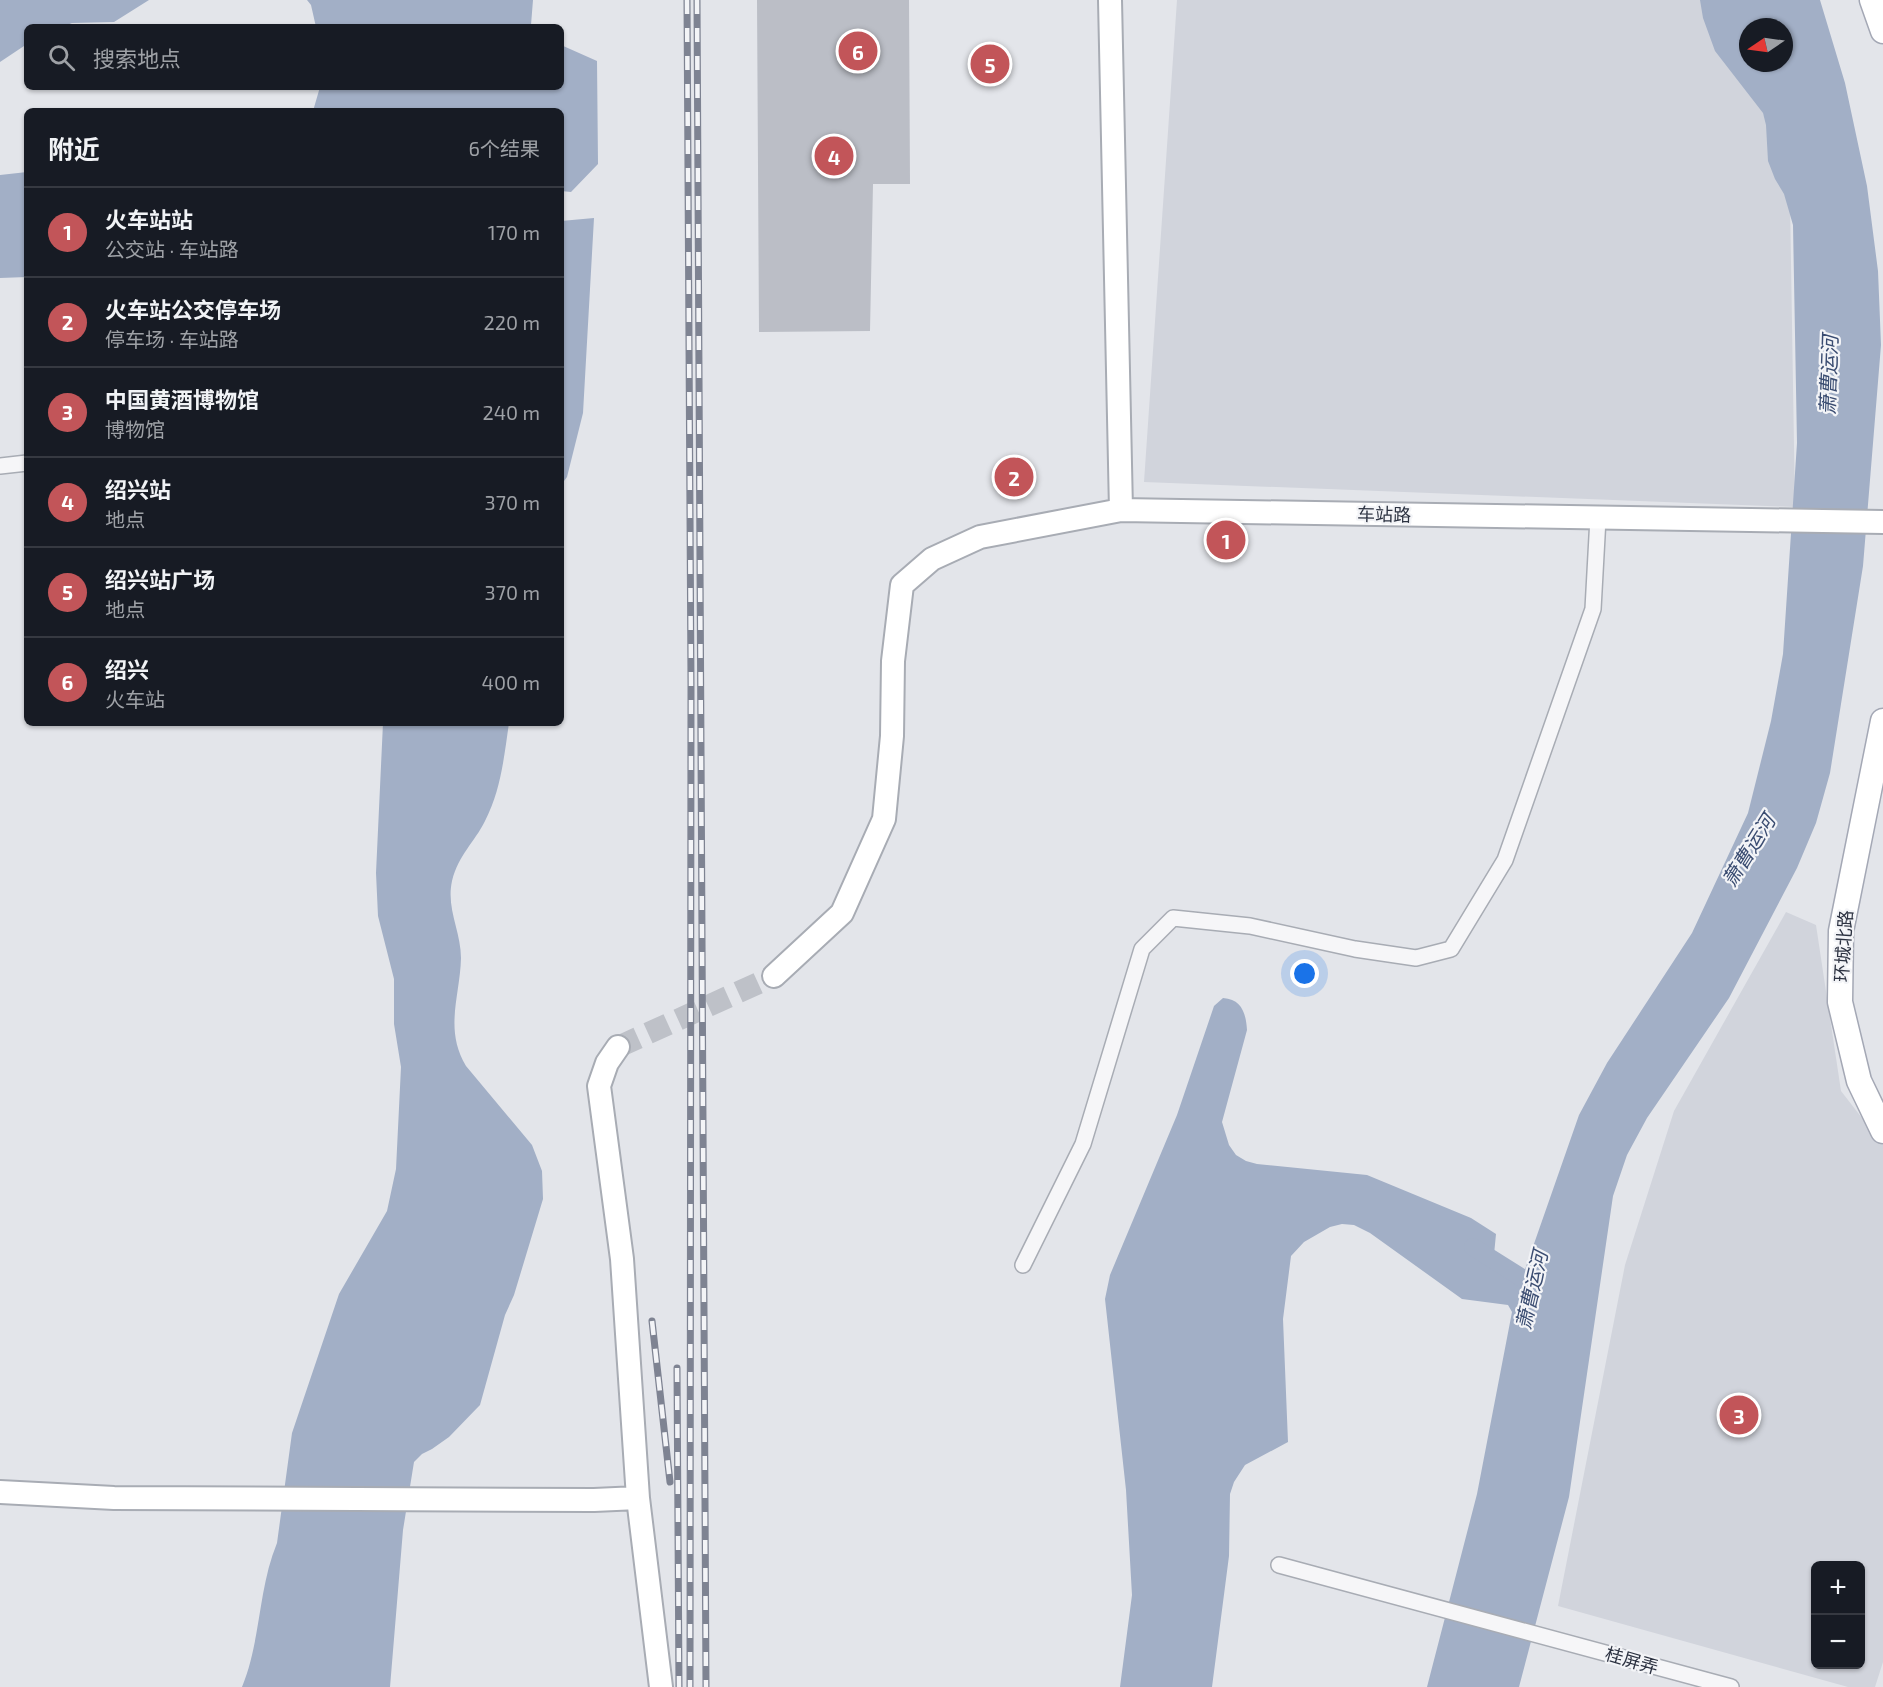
<!DOCTYPE html>
<html lang="zh">
<meta charset="utf-8">
<style>
body{margin:0;font-family:"Exo 2","Noto Sans SC",sans-serif;background:#20242c;color:#f1f3f6}
.controls{position:absolute;right:18px;bottom:18px;display:grid;overflow:hidden;border-radius:9px;box-shadow:0 2px 4px #0004}
.controls button{width:54px;height:54px;display:grid;place-items:center;padding:0;border:0;border-bottom:2px solid #363941;background:#171b24;color:#f1f3f6;font:30px sans-serif}
.compass{position:absolute;left:1739px;top:18px;width:54px;height:54px;border-radius:50%;background:#171b24;box-shadow:0 2px 4px #0004;rotate:257deg}
.you{position:absolute;left:1305px;top:974px;width:21px;height:21px;margin:-15px;border:4px solid #fff;border-radius:50%;background:#1a73e8;box-shadow:0 0 0 9px #1a73e833}
.badge{display:grid;place-items:center;width:39px;height:39px;border-radius:50%;background:#c25559;color:#fff;font-size:20px;font-weight:700}
.pin{position:absolute;translate:-50% -50%;border:3px solid #fff;box-shadow:0 2px 6px #0006}
.list{margin:0;padding:0;list-style:none}
h2{display:flex;justify-content:space-between;align-items:center;height:78px;margin:0;padding:0 24px;font-size:26px}
h2 small{font-size:20px;font-weight:400;color:#9ea1a6}
.list li{display:grid;grid-template-columns:39px 1fr auto;gap:18px;align-items:center;box-sizing:border-box;height:90px;padding:0 24px;border-top:2px solid #363941}
.list b{display:block;font-size:22px;white-space:nowrap}
.list p{margin:0;font-size:20px;white-space:nowrap;color:#9ea1a6}
.list em{font-size:20px;font-style:normal;color:#9ea1a6}
.icon{flex:none;width:33px;height:33px;fill:none;stroke:currentColor;stroke-width:2;stroke-linecap:round;stroke-linejoin:round}
.map{position:relative;flex:none;width:1883px;height:1687px;overflow:hidden}
.search{position:absolute;background:#171b24;box-shadow:0 2px 4px #0004;left:24px;top:24px;width:540px;height:66px;display:flex;align-items:center;gap:15px;box-sizing:border-box;padding:0 21px;border-radius:9px;color:#9ea1a6;font-size:22px}
.panel{position:absolute;background:#171b24;box-shadow:0 2px 4px #0004;left:24px;top:108px;width:540px;height:618px;border-radius:9px}
.map>svg:first-child{display:block}
</style>
<div class="map">
<svg width="1883" height="1687" viewBox="0 0 1883 1687">
<rect width="100%" height="100%" fill="#e3e5ea"/>
<path fill="#d1d4dc" fill-rule="evenodd" d="M1177 0H1749L1748 63 1790 201 1795 507 1144 482Z
M1786 912 1816 925 1841 1091 1883 1145V1662L1875 1687H1848L1558 1606 1625 1265 1674 1111ZM1816 1566H1860V1664H1816Z"/>
<path fill="#a2afc6" fill-rule="evenodd" d="M0 0H149L114 22 72 23 62 27H27V44L0 62Z
M307 0H533L531 25 535 27H316L311 5Z
M1700 0H1820L1845 83 1867 186 1878 271 1881 345 1863 566 1830 773 1816 823 1797 868 1729 998 1647 1118 1627 1155 1613 1196 1569 1497 1519 1687H1427L1477 1494 1512 1312 1508 1305 1462 1299 1370 1233 1354 1225 1342 1224 1330 1227 1304 1242 1291 1256 1283 1319 1288 1442 1245 1465 1234 1482 1230 1494 1229 1556 1212 1687H1120L1132 1595 1126 1490 1105 1299 1110 1275 1177 1115 1214 1006 1223 998C1242 999 1246 1014 1247 1030L1222 1122 1229 1145 1236 1155 1246 1161 1257 1164 1367 1175 1471 1218 1496 1234 1493 1265 1502 1273 1521 1281 1579 1115 1607 1063 1692 933 1748 813 1771 721 1783 654 1797 443 1793 225 1784 194 1775 179 1768 161 1766 125 1763 113 1715 51 1703 18ZM1748 27H1784V63H1748Z
M561 45 597 61 598 164 571 192 561 191V111H313L320 87H561Z
M27 172V277L0 278V175Z
M594 218 583 413 567 477 561 485V221Z
M383 723H509C504 757 501 790 485 821 474 843 459 854 452 881 446 909 461 931 461 958 460 997 444 1029 466 1066L532 1145 542 1171 543 1199 514 1295 505 1315 480 1405 449 1437 432 1449 422 1454 414 1462 403 1530 390 1687H242C261 1641 258 1589 277 1543L292 1433 339 1294 387 1211 396 1169 401 1067 394 1024V979L378 916 376 873Z"/>
<g fill="none" stroke-linecap="round" stroke-linejoin="round">
<path stroke="#a2afc6" stroke-width="18" d="M1473 1247 1541 1290"/>
</g>
<path fill="#bbbec6" d="M757 0H909L910 184H873L870 331 759 332Z"/>
<g fill="none" stroke-linecap="round" stroke-linejoin="round">
<path stroke="#bec1c8" stroke-width="22" stroke-dasharray="22 11" stroke-linecap="butt" d="M618 1047 774 976"/>
<g stroke="#a8acb4" stroke-width="18">
<path id="street" d="M0 466 27 463
M1023 1265 1083 1144 1142 949 1173 918 1250 926 1355 949 1416 958 1451 949 1505 860 1593 609 1598 518
M1279 1565 1731 1687"/>
</g>
<g stroke="#a8acb4" stroke-width="26">
<path id="secondary" d="M1110 0 1121 510
M774 976 842 913 884 819 892 736 893 661 902 585 932 559 980 537 1121 510 1883 522
M618 1047 607 1063 599 1086 622 1259 638 1498 661 1687
M0 1492 114 1498 594 1500 638 1498"/>
</g>
<g stroke="#a4a8b5" stroke-width="27">
<path id="primary" d="M1872 0 1883 31
M1883 721 1841 931 1840 1002 1859 1081 1883 1131"/>
</g>
<use href="#street" stroke="#f6f6f8" stroke-width="15"/>
<use href="#secondary" stroke="#fff" stroke-width="22"/>
<use href="#primary" stroke="#fff" stroke-width="24"/>
<g stroke="#7e8392" stroke-width="7">
<path id="rail" d="M687 0 691 684 690 1687
M697 0 706 1687
M652 1321 670 1482
M677 1368 679 1687"/>
</g>
<use href="#rail" stroke="#f3f4f7" stroke-width="4.5" stroke-dasharray="14" stroke-linecap="butt"/>
</g>
<g text-anchor="middle" dominant-baseline="central" stroke-width="4.5" stroke-linejoin="round" paint-order="stroke">
<g font-size="18" fill="#2c3241" stroke="#f3f4f7">
<text transform="translate(1384 514) rotate(1)">车站路</text>
<text transform="translate(1843 946) rotate(-86)">环城北路</text>
<text transform="translate(1632 1660) rotate(16)">桂屏弄</text>
</g>
<g font-size="20" font-style="italic" fill="#3a4c71" stroke="#f3f4f7">
<text transform="translate(1828 375) rotate(-88)">萧曹运河</text>
<text transform="translate(1748 850) rotate(-58)">萧曹运河</text>
<text transform="translate(1531 1290) rotate(-77)">萧曹运河</text>
</g>
</g>
</svg>
<div class="controls">
<button>+</button>
<button>−</button>
</div>
<svg class="compass" viewBox="-18 -18 36 36"><path d="M0-13l5 13h-10z" fill="#e53935"/><path d="M0 13l5-13h-10z" fill="#9ea1a6"/></svg>
<div class="you"></div>
<div class="pin badge" style="left:1226px;top:540px">1</div>
<div class="pin badge" style="left:1014px;top:477px">2</div>
<div class="pin badge" style="left:1739px;top:1415px">3</div>
<div class="pin badge" style="left:834px;top:156px">4</div>
<div class="pin badge" style="left:990px;top:64px">5</div>
<div class="pin badge" style="left:858px;top:51px">6</div>
<div class="search"><svg class="icon" aria-label="search" viewBox="0 0 24 24"><circle cx="10" cy="10" r="6"/><path d="M15 15l6 6"/></svg>搜索地点</div>
<section class="panel">
<h2>附近<small>6个结果</small></h2>
<ul class="list">
<li><span class="badge">1</span><div><b>火车站站</b><p>公交站 · 车站路</p></div><em>170 m</em></li>
<li><span class="badge">2</span><div><b>火车站公交停车场</b><p>停车场 · 车站路</p></div><em>220 m</em></li>
<li><span class="badge">3</span><div><b>中国黄酒博物馆</b><p>博物馆</p></div><em>240 m</em></li>
<li><span class="badge">4</span><div><b>绍兴站</b><p>地点</p></div><em>370 m</em></li>
<li><span class="badge">5</span><div><b>绍兴站广场</b><p>地点</p></div><em>370 m</em></li>
<li><span class="badge">6</span><div><b>绍兴</b><p>火车站</p></div><em>400 m</em></li>
</ul>
</section>
</div>
